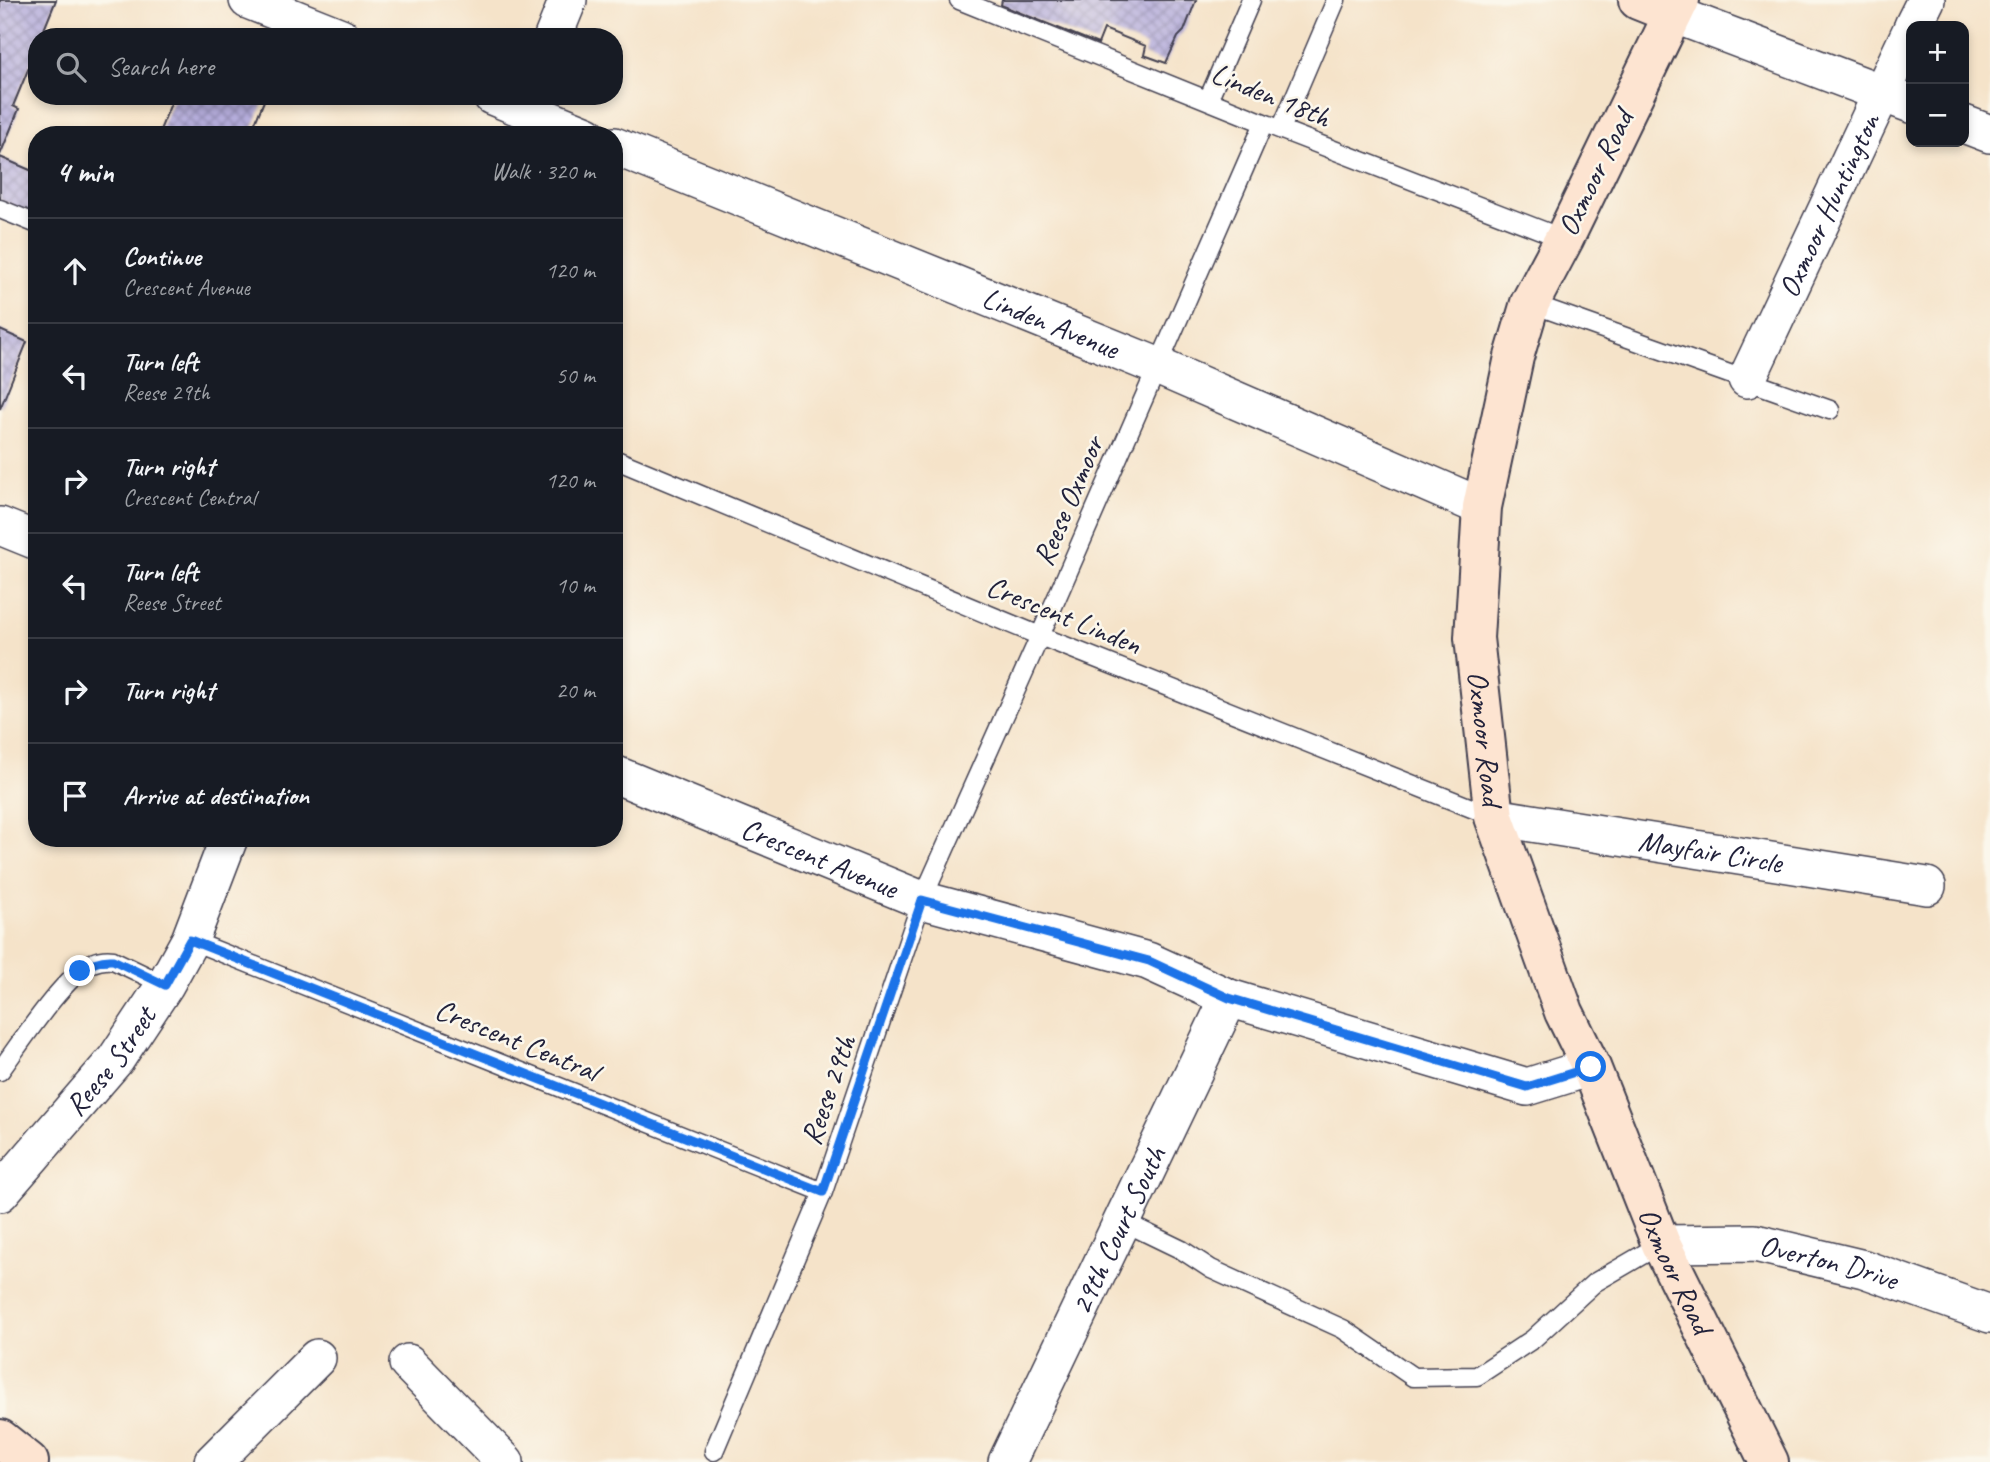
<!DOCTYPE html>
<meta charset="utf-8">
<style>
body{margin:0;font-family:Caveat,sans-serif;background:#242831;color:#f1f3f6}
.controls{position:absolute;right:21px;top:21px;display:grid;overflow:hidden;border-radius:14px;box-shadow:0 4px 10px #0003}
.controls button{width:63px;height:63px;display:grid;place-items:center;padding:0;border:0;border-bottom:2px solid #363941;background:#171b24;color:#f1f3f6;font:35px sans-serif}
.stop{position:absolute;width:21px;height:21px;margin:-16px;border:5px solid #1a73e8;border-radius:50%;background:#fff}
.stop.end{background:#1a73e8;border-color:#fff;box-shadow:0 2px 7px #0008}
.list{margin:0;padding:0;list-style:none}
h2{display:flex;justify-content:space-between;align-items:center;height:91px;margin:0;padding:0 28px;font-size:30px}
h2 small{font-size:23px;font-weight:400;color:#9ea1a6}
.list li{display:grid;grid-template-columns:46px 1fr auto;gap:21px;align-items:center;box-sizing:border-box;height:105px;padding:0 28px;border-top:2px solid #363941}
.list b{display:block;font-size:26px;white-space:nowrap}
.list p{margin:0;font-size:23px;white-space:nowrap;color:#9ea1a6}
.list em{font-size:23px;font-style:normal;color:#9ea1a6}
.icon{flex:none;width:38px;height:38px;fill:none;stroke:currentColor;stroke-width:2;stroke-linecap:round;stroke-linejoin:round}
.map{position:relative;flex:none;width:1990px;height:1462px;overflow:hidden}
.search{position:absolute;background:#171b24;box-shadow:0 4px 10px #0003;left:28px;top:28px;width:595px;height:77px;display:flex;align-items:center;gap:18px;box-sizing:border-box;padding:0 24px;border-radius:28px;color:#9ea1a6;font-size:26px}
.panel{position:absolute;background:#171b24;box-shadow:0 4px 10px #0003;left:28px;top:126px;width:595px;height:721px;border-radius:28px}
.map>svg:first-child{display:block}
</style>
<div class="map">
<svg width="1990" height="1462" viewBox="0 0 1990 1462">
<defs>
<pattern id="building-cross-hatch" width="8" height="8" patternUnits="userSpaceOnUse" patternTransform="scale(1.75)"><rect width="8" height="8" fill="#b5addb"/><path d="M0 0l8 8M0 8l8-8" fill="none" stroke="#938cb3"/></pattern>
</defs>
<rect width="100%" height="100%" fill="#fbf7ec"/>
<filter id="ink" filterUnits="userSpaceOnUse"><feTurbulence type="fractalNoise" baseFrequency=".0143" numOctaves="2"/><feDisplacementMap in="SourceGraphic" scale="14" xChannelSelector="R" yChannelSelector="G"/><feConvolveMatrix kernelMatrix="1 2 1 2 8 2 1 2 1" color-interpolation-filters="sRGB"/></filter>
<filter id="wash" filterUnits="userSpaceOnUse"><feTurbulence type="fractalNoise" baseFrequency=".00686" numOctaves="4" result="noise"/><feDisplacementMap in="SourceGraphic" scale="28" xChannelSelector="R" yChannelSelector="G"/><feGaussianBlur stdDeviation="1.57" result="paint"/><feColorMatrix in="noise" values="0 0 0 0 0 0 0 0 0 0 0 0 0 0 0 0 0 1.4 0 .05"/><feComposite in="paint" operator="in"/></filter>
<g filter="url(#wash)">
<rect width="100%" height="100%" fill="#f5e3c9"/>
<g id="blocks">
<path fill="url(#building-cross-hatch)" d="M0 0H56L41 37H37V48L13 106 19 109 0 155Z
M1002 0H1196L1184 31 1178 37 1166 63 1144 55 1146 46 1104 29 1098 44 1001 5Z
M174 96H266L250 135H158Z
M0 157 37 173V215L0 200Z
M0 330 27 342 0 409Z"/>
</g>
</g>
<g filter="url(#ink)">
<use href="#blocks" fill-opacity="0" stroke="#423f50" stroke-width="2"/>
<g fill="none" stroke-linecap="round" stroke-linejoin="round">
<g stroke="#423f50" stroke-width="21">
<path id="lane" d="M959 0 1264 123 1564 239
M1208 100 1251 0
M1281 129 1336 0
M0 209 37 224
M1530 303 1830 410
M614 459 1040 636 1494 817
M190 940 823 1192
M0 1071C20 1044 63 977 92 963 99 960 106 959 113 960L165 985
M1122 1221 1182 1250 1211 1269 1343 1329 1413 1377 1477 1376 1533 1339 1594 1283 1661 1244
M714 1451 823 1192 922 900 1040 636 1264 123"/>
</g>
<g stroke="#423f50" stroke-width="40">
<g id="street">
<path d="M248 0 341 37"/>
<path d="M1673 14 1911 104"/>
<path d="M1913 26 1926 0"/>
<path d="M553 37 568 0"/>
<path d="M492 96 587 135"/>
<path d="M1964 124 1990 134"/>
<path id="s1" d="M614 146 1157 366 1482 507"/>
<path id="s2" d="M1747 379 1911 31"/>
<path d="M0 526 37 541"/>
<path id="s3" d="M614 774 922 900 1148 961 1229 998 1527 1087 1591 1067"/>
<path id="s4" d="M1494 817 1927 886"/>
<path id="s5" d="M0 1193 116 1059 165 985 190 940 229 838"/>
<path id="s6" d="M1661 1244 1755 1243 1864 1269 1990 1314"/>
<path d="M408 1363 505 1462"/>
<path d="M213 1462 317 1358"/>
<path id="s7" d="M1007 1462 1229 998"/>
</g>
</g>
<g stroke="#423f50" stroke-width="42">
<g id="secondary">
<path d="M1638 0 1673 14"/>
<path id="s8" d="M1680 0 1564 239 1530 303 1514 357 1482 507 1474 638 1494 817 1564 1012 1591 1067 1661 1244 1769 1462"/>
<path d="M0 1439 29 1462"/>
</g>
</g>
<use href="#lane" stroke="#fff" stroke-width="18"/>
<use href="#street" stroke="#fff" stroke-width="37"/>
<use href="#secondary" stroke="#fde4d1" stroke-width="38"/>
</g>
</g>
<g fill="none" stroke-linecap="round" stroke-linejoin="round" filter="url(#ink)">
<path stroke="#1a73e8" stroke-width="9" d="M80 971C91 964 100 959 113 960L165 985 190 940 823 1192 922 900 1149 961 1229 998 1527 1087 1591 1067"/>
</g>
<g text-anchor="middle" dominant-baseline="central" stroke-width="5" stroke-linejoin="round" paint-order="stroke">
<g font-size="30" fill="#22223b" stroke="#fbf7ec">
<text transform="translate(1271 95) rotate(22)">Linden 18th</text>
<text transform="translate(1595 173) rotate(-64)">Oxmoor Road</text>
<text stroke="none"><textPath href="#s2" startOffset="192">Oxmoor Huntington</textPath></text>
<text stroke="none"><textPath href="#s1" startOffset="471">Linden Avenue</textPath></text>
<text transform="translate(1068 501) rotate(-67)">Reese Oxmoor</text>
<text transform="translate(1064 615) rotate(22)">Crescent Linden</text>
<text stroke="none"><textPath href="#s8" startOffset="780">Oxmoor Road</textPath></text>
<text stroke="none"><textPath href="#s4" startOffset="219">Mayfair Circle</textPath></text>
<text stroke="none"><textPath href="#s3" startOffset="222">Crescent Avenue</textPath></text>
<text transform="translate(517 1040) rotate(22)">Crescent Central</text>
<text stroke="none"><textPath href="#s5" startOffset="172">Reese Street</textPath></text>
<text transform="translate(828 1090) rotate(-71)">Reese 29th</text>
<text stroke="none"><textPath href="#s7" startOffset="257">29th Court South</textPath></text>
<text stroke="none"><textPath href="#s6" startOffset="170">Overton Drive</textPath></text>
<text stroke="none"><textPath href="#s8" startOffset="1348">Oxmoor Road</textPath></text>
</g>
</g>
</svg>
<div class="controls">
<button>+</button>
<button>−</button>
</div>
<div class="stop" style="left:1591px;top:1067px"></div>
<div class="stop end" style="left:80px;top:971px"></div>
<div class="search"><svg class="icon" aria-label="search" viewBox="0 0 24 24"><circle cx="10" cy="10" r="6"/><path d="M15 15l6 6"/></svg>Search here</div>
<section class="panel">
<h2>4 min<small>Walk · 320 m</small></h2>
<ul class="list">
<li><svg class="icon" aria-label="ahead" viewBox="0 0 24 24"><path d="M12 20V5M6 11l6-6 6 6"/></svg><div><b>Continue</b><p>Crescent Avenue</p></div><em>120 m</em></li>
<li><svg class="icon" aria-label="left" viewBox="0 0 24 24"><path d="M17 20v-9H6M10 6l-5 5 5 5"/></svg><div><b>Turn left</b><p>Reese 29th</p></div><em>50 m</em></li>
<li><svg class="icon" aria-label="right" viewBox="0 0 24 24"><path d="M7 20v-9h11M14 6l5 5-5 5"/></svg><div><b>Turn right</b><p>Crescent Central</p></div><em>120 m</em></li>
<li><svg class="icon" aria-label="left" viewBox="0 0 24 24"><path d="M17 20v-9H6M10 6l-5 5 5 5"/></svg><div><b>Turn left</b><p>Reese Street</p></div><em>10 m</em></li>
<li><svg class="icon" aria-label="right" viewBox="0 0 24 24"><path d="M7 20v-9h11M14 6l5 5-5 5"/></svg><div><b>Turn right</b></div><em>20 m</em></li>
<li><svg class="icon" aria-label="arrive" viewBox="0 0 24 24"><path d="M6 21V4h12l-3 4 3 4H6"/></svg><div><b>Arrive at destination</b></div></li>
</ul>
</section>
</div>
